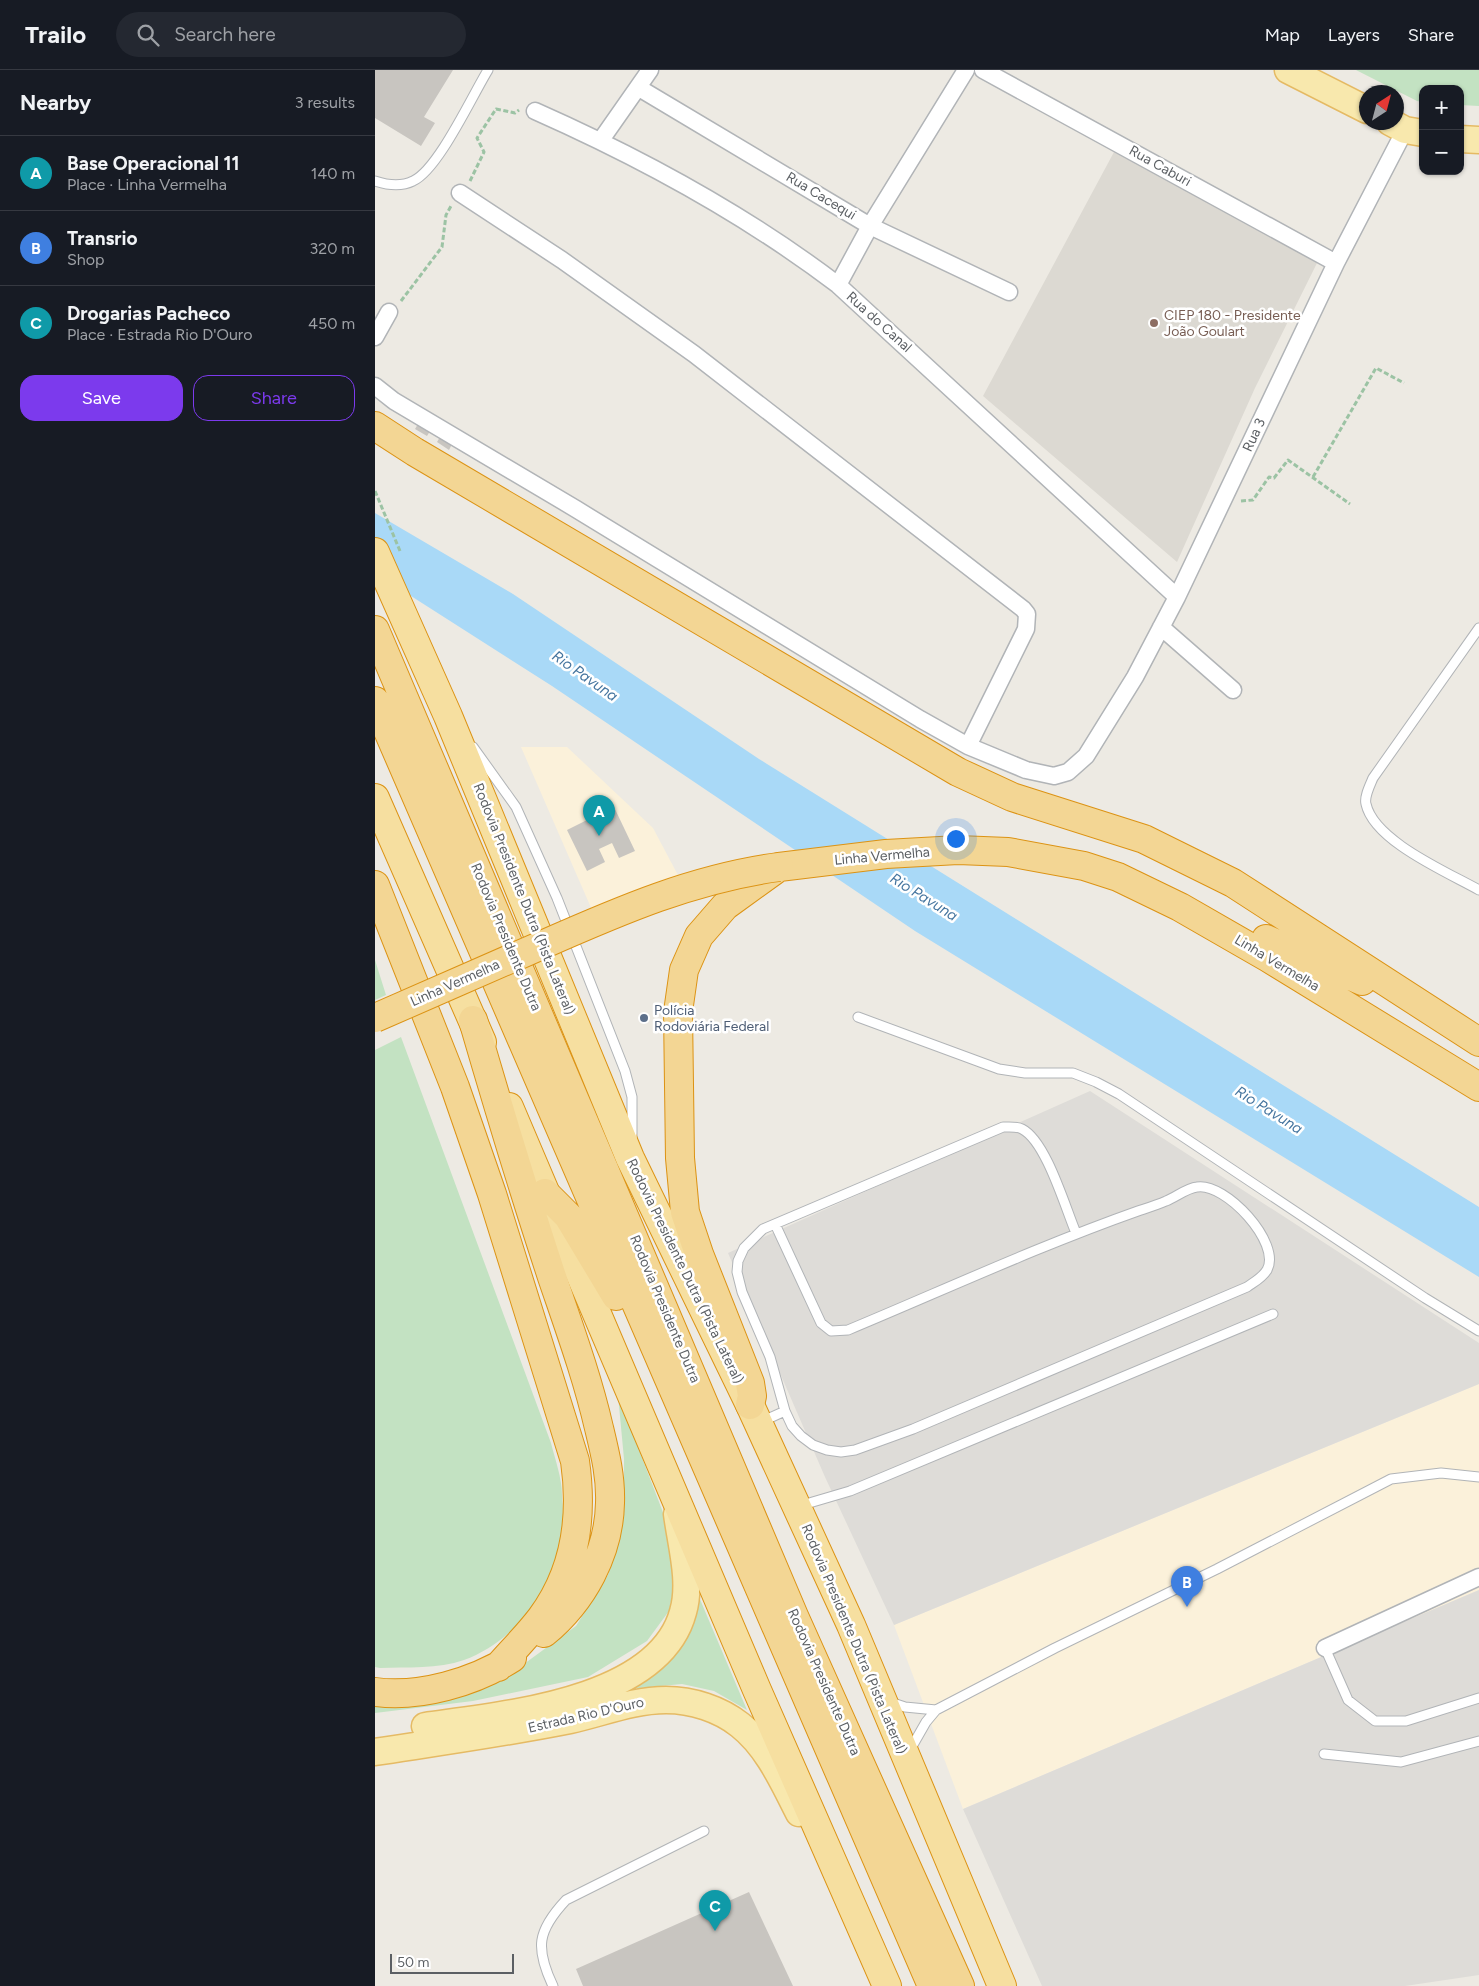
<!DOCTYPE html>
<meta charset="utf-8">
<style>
body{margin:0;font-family:Figtree,sans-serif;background:#242831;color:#f1f3f6}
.controls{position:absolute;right:15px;top:15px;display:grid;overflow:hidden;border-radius:10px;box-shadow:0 1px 4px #0004}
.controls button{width:45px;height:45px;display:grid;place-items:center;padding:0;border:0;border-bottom:1px solid #363941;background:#171b24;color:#f1f3f6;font:25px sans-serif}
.compass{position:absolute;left:984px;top:15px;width:45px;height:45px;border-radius:50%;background:#171b24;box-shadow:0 1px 4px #0004;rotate:36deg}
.scale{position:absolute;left:15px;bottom:12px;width:124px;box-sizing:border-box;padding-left:5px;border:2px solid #5b5f63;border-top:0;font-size:14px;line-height:18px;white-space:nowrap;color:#5b5f63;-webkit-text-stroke:4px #fff;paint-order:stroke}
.you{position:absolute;left:580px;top:768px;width:18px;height:18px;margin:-12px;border:4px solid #fff;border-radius:50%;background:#1a73e8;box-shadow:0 0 0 8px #1a73e833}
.badge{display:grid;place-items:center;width:32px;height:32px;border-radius:50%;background:#7c3aed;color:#fff;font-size:16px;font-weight:700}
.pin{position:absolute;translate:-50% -41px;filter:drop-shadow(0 1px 2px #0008)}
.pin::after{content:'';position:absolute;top:26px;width:18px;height:15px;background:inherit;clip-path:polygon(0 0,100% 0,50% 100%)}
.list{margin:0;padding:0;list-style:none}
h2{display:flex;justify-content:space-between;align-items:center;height:65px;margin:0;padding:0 20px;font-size:21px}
h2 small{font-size:16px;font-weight:400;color:#9ea1a6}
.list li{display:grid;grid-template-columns:32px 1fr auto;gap:15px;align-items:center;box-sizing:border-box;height:75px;padding:0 20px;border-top:1px solid #363941}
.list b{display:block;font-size:19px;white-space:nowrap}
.list p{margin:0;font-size:16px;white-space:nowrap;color:#9ea1a6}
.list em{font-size:16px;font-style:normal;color:#9ea1a6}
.actions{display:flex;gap:10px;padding:15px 20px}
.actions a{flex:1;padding:11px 0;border:1px solid #7c3aed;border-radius:15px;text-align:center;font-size:18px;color:#7c3aed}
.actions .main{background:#7c3aed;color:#fff}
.icon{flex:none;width:28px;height:28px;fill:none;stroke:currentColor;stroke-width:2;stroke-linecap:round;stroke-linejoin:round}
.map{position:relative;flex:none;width:1104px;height:1916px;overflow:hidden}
header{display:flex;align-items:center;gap:30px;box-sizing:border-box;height:70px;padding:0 25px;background:#171b24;border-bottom:1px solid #363941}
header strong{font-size:24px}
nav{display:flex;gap:28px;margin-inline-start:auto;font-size:18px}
.search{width:350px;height:45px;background:#242831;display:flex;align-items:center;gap:12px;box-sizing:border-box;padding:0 18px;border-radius:28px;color:#9ea1a6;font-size:19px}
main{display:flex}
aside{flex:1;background:#171b24}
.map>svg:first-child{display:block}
</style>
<header>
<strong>Trailo</strong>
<div class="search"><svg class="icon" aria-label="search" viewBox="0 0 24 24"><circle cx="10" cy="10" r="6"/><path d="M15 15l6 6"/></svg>Search here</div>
<nav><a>Map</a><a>Layers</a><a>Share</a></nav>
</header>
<main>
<aside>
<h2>Nearby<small>3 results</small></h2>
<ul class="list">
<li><span class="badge" style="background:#0f9aa8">A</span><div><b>Base Operacional 11</b><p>Place · Linha Vermelha</p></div><em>140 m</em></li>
<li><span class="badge" style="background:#3f7fe0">B</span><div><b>Transrio</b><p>Shop</p></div><em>320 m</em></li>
<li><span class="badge" style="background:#0f9aa8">C</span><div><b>Drogarias Pacheco</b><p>Place · Estrada Rio D'Ouro</p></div><em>450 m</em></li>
</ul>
<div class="actions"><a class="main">Save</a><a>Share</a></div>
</aside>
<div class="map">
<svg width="1104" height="1916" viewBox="0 0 1104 1916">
<rect width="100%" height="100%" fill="#edeae3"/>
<path fill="#fbf1da" d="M146 677H192L278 758 305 809 217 840Z
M1104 1314V1520L588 1739 519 1555Z"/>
<path fill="#dedcd8" d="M715 1021 1104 1273V1314L519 1555 450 1407 353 1183Z
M1104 1520V1905L1030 1916H667L588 1739Z"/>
<path fill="#dcd9d2" d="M739 82 944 189 880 318 802 492 608 326Z"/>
<path fill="#c3e2c2" d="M981 0H1104V36L1085 35V19H1048V32L1042 31Z
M0 890 11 925 0 930Z
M26 967 176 1373C180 1389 187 1408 187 1425 189 1447 188 1473 182 1494 168 1535 130 1575 89 1590 63 1599 32 1597 5 1598L0 1597V980Z
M243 1325 294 1458 301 1507 294 1541 272 1571 213 1607 98 1631 0 1643V1630L138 1602 201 1556 233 1505 249 1447V1389Z
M324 1527 372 1640 339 1621 307 1614 254 1619 293 1592 314 1559Z"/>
<path fill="#a9d9f7" d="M0 443 138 524 384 689 1104 1137V1207L540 861 177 616 0 503Z"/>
<path fill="#c8c5c0" d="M0 0H78L49 47 60 53 46 76 0 48Z
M43 354 55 361 52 366 40 359Z
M65 367 77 374 74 380 62 372Z
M239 737 260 781 244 788 237 773 224 779 230 792 212 801 192 760 214 749 219 755 227 752 223 745Z
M374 1822 418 1916H208L201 1899Z"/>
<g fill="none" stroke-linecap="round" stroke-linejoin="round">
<g stroke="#b1b4b7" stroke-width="11">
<path id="service" d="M0 111C12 115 26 117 38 111 63 100 97 26 113 0
M1104 558 998 708C995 715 989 727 991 734 999 771 1072 802 1104 820
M98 677 141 737 182 828 250 1001 257 1027V1070
M483 947 624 999 650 1003H698L721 1012 744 1024 1050 1228 1104 1261
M400 1154 446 1253 456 1261 473 1260C569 1220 664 1176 763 1141 772 1138 782 1135 791 1131 801 1127 812 1118 822 1117 850 1112 907 1173 892 1200 887 1208 879 1212 872 1217L538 1359 480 1380 466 1382 452 1380 438 1375 426 1366 417 1356 410 1341 395 1287 367 1222 362 1202 363 1191 369 1178 388 1159 628 1057C634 1057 641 1056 647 1059 671 1071 690 1137 701 1163
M386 1352 410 1341
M424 1436 475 1421 898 1244
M950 1578 973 1630 1000 1651H1031L1104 1628
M515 1632 530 1637 561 1640
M535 1680 551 1652 561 1640 680 1578 842 1499 1016 1409 1066 1403 1104 1407
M949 1684 1026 1692 1104 1671
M178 1916C160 1878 162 1861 191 1830L329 1761"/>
</g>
<g stroke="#b1b4b7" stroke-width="19">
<path id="minor" d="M608 0 961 193
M264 18 495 156 634 222
M160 41C266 88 371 145 463 215L802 527
M226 70 275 0
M85 123 187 190 319 284 648 539 652 544 651 559 593 676
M463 215 495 156 591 0
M0 267 14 242
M0 316 19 331 201 439 545 649 593 676 651 700 679 706 693 702 711 686 760 607 802 527 961 193 1030 60
M786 557 858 620
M950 1578 1104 1507"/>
</g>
<g stroke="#e5ba64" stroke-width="29">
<path id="primary" d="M913 0 992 40
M1015 52 1030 60 1048 63
M1085 69 1104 70
M50 1656C127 1645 284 1632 308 1542 317 1512 306 1475 302 1444
M0 1682C65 1672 130 1663 195 1650 227 1643 258 1630 291 1630 317 1630 345 1639 365 1655 393 1677 408 1712 424 1743"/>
</g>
<g stroke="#dc9314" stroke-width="30">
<path id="trunk" d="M0 482 73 646 255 1088 375 1335 476 1555 627 1916
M0 728 107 972
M134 1037 382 1620 512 1916"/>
</g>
<g stroke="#dc9314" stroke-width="30">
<path id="motorway" d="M0 356 40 382 583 702 637 727 769 769 858 813 1104 972
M0 560 419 1546 585 1916
M0 631 557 1916
M0 815 80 1017 117 1124 200 1391C208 1447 201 1501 166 1548 153 1565 137 1581 123 1597
M891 869 987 911
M98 950C123 1036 149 1122 177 1207 194 1257 212 1306 224 1358 230 1383 236 1407 235 1433 234 1483 208 1531 169 1563
M170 1123 193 1146 241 1226
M375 1335 377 1326 375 1313 324 1184 310 1142 305 1088 303 942 309 900 324 866 350 836 404 797 511 784 583 780 633 782 709 796 743 807 805 837 892 887 1104 1017
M0 1622C45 1628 99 1612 137 1588"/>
</g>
<path stroke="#9cc3a4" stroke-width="3" stroke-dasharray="5 2.5" stroke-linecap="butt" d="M95 111 109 82 102 68 121 39 140 43 144 40
M26 231 67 177 71 145 76 136
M938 407 1001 298 1029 313
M0 421 25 481
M866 431 878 430 894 407 899 408 913 390 975 434"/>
<use href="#service" stroke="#fff" stroke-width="9"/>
<use href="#minor" stroke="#fff" stroke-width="16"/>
<use href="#primary" stroke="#f8e8ad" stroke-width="26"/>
<use href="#trunk" stroke="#f6dfa0" stroke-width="28"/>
<use href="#motorway" stroke="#f3d694" stroke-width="28"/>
<g stroke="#dc9314" stroke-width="30" stroke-linecap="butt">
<path id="motorway-bridge" d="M0 948C56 924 111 899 167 875 244 841 320 808 404 797"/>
</g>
<use href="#motorway-bridge" stroke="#f3d694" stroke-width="28"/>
</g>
<circle fill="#8d6e63" stroke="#fff" stroke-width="2" cx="779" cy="253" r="5"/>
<circle fill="#5c6f8a" stroke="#fff" stroke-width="2" cx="269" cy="948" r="5"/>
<g text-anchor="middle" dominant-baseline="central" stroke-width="5" stroke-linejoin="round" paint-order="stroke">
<g font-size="14" fill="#5b5f63" stroke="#fff">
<text transform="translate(785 96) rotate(29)">Rua Caburi</text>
<text transform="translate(446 126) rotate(31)">Rua Cacequi</text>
<text transform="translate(504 252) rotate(42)">Rua do Canal</text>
<text transform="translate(879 365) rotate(-65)">Rua 3</text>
<text transform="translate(507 786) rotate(-5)">Linha Vermelha</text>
<text transform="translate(149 829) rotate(68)">Rodovia Presidente Dutra (Pista Lateral)</text>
<text transform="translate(131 867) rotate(67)">Rodovia Presidente Dutra</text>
<text transform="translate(902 893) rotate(31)">Linha Vermelha</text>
<text transform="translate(80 913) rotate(-24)">Linha Vermelha</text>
<text transform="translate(310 1201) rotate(64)">Rodovia Presidente Dutra (Pista Lateral)</text>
<text transform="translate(290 1239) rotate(67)">Rodovia Presidente Dutra</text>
<text transform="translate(479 1569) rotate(67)">Rodovia Presidente Dutra (Pista Lateral)</text>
<text transform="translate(449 1612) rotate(66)">Rodovia Presidente Dutra</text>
<text transform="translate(211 1645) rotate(-13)">Estrada Rio D'Ouro</text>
</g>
<g font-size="14" fill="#785e54" stroke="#fff" text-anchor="start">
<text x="789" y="245">CIEP 180 - Presidente<tspan x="789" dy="16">João Goulart</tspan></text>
</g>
<g font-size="14" fill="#4e5e75" stroke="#fff" text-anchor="start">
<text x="279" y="940">Polícia<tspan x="279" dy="16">Rodoviária Federal</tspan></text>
</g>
<g font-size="15" font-style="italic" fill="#45759f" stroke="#fff">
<text transform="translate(210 606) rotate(35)">Rio Pavuna</text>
<text transform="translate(549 827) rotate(32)">Rio Pavuna</text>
<text transform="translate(894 1040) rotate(32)">Rio Pavuna</text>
</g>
</g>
</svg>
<div class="controls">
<button>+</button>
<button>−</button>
</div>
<svg class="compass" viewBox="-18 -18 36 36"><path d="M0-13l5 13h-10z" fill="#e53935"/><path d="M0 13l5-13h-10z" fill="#9ea1a6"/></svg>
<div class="scale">50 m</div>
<div class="you"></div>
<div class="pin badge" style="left:224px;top:766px;background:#0f9aa8">A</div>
<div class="pin badge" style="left:812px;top:1537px;background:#3f7fe0">B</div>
<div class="pin badge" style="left:340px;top:1861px;background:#0f9aa8">C</div>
</div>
</main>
